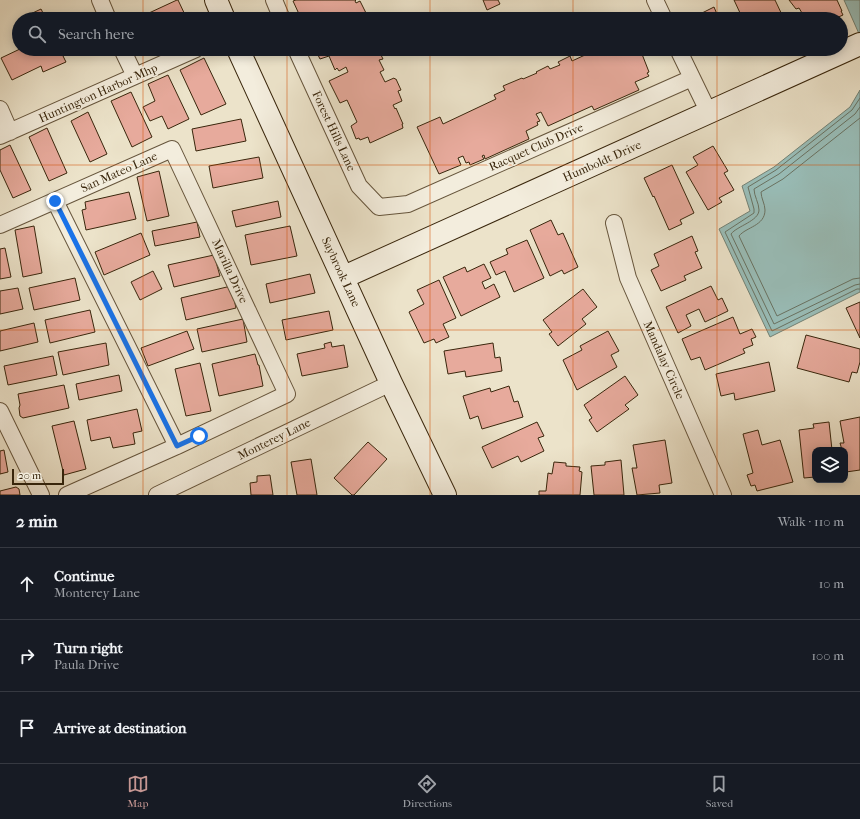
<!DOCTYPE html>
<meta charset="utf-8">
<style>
body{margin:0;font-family:"IM FELL French Canon",serif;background:#242831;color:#f1f3f6}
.controls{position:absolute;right:12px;bottom:12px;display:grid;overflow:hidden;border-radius:8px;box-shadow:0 2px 10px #0003}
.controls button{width:36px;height:36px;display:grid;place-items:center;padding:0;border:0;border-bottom:1px solid #363941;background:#171b24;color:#f1f3f6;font:20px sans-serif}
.scale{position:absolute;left:12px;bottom:10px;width:52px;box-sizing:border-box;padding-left:4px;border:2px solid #39260c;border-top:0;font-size:11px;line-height:14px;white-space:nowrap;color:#39260c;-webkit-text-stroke:3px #f3eddd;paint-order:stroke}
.stop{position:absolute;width:12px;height:12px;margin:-9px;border:3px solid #1a73e8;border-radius:50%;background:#fff}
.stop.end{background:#1a73e8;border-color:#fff;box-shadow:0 1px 4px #0008}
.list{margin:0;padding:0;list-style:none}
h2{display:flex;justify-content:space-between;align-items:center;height:52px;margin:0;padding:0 16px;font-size:17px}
h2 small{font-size:13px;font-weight:400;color:#9ea1a6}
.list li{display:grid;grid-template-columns:26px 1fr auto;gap:12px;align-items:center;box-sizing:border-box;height:72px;padding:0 16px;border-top:1px solid #363941}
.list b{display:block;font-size:15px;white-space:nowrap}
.list p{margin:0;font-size:13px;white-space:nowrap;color:#9ea1a6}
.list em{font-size:13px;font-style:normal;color:#9ea1a6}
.icon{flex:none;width:22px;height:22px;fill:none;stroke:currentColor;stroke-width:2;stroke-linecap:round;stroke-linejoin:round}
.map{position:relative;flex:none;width:860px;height:495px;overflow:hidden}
.search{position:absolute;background:#171b24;box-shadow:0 2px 10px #0003;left:12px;right:12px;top:12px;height:44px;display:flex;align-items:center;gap:10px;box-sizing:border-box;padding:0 14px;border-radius:22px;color:#9ea1a6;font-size:15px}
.sheet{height:268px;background:#171b24}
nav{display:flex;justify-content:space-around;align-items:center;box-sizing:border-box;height:56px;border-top:1px solid #363941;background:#171b24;font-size:11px;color:#9ea1a6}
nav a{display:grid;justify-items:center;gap:2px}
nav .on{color:#c59692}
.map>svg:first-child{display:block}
</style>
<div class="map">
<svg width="860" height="495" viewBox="0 0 860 495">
<rect width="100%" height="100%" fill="#ece3ca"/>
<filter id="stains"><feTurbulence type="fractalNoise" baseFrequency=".005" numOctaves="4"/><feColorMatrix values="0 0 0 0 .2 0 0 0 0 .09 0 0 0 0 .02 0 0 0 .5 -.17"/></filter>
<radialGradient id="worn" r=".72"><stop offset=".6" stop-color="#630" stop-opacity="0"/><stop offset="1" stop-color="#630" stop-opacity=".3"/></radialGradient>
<path fill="#99beb9" stroke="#738174" d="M844 0H860V36Z
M860 90V292L770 337 719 229 750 211 742 186 774 167 850 107Z"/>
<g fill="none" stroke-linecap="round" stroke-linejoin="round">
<path stroke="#697262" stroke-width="1" d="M860 98 852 110 776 170 748 187 754 209V213L725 232 772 331 857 289H860
M860 107 855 114 779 174 754 189C754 196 759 203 759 210 759 221 737 226 731 234L774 324 855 285 860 284
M860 118 783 179 761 192C761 198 765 204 765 210 765 226 746 227 739 236L777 316 853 279 860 278"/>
</g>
<path fill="#e7aa9c" stroke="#39260c" d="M178 0 187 19H136L177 0Z
M296 0H356L355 1 356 3 360 1 366 13 354 19H310L307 13 303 15 302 13 299 14 293 1Z
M483 0H498L500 4 487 10Z
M734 0H775L784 19H731L741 15Z
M789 0H837L842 11H841L843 15 834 19H794L796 18 795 16 802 13 799 8 796 9Z
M714 7 719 19H704L702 13Z
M41 9 46 19H20Z
M20 49H79L63 56 66 62 43 72 41 66 12 80 1 58Z
M315 49H378L383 59 379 60 384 70 380 72 385 82 394 78 395 79H396L401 90 398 91 402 101 393 105 395 109 396 108 403 124H402L403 128 370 143 368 137 360 140 359 138 356 139 351 126 357 122 347 100 340 103 329 81 348 72 346 67 339 71 337 68 335 70 329 56 320 59Z
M598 49H640L649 72 647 73 649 76 635 82 639 90 594 110 592 106 548 126 541 112 536 114 540 121 537 122 538 125 526 131 529 139 485 159 484 155 482 156 484 159 470 165 469 162 466 163 463 156 458 158 461 165 439 174 417 127 440 117 443 124 496 99 494 95 505 90 503 86 522 78 523 79 537 73 536 72 548 66 550 69 560 65 558 62 570 56 572 61Z
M204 58 226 104 201 115 180 70Z
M168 75 189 119 168 129 162 116 150 121 143 107 155 101 148 84Z
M131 92 152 137 132 147 111 101Z
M88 112 107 154 90 162 71 121Z
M241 119 246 141 196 151 192 129Z
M47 128 67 173 49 181 29 137Z
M10 145 31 190 13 198 0 170V150Z
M713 146 728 171 724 173 734 190 719 198 722 202 708 210 686 172 698 165 693 157Z
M259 157 263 178 213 188 209 166Z
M672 165 694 213 680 220 682 224 669 230 654 196 653 197 644 178Z
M159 171 169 216 147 221 137 177Z
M129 192 136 219 86 230 82 210 86 209 85 202Z
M278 201 281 217 236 227 232 211Z
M551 220 558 235 563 233 578 267 564 274 562 270 550 276 530 230Z
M197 222 200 237 155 246 152 231Z
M34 226 42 273 23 277 15 230Z
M290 226 297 256 251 265 245 235Z
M141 233 150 255 104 275 95 252Z
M692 236 698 251 695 252 702 268 684 276 686 280 661 291 651 270 659 266 654 254Z
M527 240 544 278 514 292 505 271 496 275 490 262 508 254 506 249Z
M5 248 11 277 0 279V249Z
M214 255 220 276 174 287 168 265Z
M484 264 491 278 482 282 485 289 494 284 500 297 461 316 443 277 465 267 467 272Z
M153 271 162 289 140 300 131 282Z
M310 274 315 293 270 303 266 284Z
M75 278 80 300 34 310 29 288Z
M439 280 456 318 443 324 449 337 436 343 434 339 424 343 409 312 424 304 417 290Z
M231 286 236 308 186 320 181 298Z
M711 286 718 300 722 298 728 311 705 322 699 309 686 315 691 326 678 333 666 307Z
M18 288 23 309 0 314V291Z
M583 289 597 307 582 319 586 324 558 346 549 334 552 332 543 320Z
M860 302V338L846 308Z
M90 310 95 332 50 343 45 320Z
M329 311 333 330 286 340 282 320Z
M733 317 740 334 752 329 756 337 751 339 753 345 743 349 745 353 705 370 700 357 691 360 682 339Z
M243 319 247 342 202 352 197 329Z
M34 323 38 342 0 351V331Z
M187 331 194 349 148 366 141 348Z
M608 331 619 351 611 355 617 367 577 390 563 360 582 350 580 346Z
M806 335 860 349V362L857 373 852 372 849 382 797 368Z
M331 342 332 347 344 345 348 367 302 376 297 354 325 348 324 344Z
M106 343 109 365 63 375 58 352Z
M493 343 495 358 500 357 502 371 466 377 465 371 448 374 444 351Z
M255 354 258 365H259L263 386 219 396 212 364Z
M53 356 57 375 8 385 4 366Z
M769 362 775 391 735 400 734 393 721 396 716 374Z
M200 363 211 411 186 416 175 369Z
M119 375 122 391 79 400 76 384Z
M625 376 638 395 625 405 629 409 597 432 589 420 592 418 584 405Z
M64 385 69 408 23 418 20 416 19 408 20 405 18 394Z
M509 386 514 402 518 401 523 417 482 429 478 416 470 419 463 396 490 388 491 392Z
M137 409 142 431 133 433 135 444 113 448 110 437 91 441 87 420Z
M860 417V470L846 472 845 450H842L840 443H844L840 421Z
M74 421 86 469 64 475 52 426Z
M537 422 544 436 538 438 544 451 521 462 518 456 492 468 482 447Z
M829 422 832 450H815V477L804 478 799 430 814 428 813 424Z
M758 430 762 445 780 440 793 482 757 491 755 485 751 486 747 475 753 473 743 434Z
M665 440 672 483 659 485 660 493 637 495 632 468H637L633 445Z
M368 442 387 459 354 495H352L334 478Z
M4 450 8 472 0 474V451Z
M311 459 317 495H297L291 462Z
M621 460 624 495H594L591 466 605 465V462Z
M554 462 566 463V466L580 467 579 471 582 472 580 495H539V491H546L548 473 552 474Z
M270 475 273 495H251L250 483 257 482V476Z
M16 487 19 489 20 495H0V491Z"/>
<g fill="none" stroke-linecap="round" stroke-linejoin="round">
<g stroke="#66553c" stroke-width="18">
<path id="street" d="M100 0 108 19
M274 0 282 19
M655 0 664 19
M122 49 135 76
M296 49 359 186 379 207 408 204 692 78
M678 49 709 113
M0 109 10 132
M0 136 196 49
M55 201 177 446
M614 223 628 278 723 495
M0 225 172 149 287 394 177 446 67 495
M0 411 41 495
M157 495 391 383"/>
</g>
<g stroke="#39260c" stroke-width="24">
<path id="secondary" d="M216 0 224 19
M238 49 391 383 445 495
M344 277 860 44"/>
</g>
<use href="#street" stroke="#f3eddd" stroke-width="16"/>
<use href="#secondary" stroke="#f3eddd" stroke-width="22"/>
</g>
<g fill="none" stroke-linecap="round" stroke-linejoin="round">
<path stroke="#1a73e8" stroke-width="5" d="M55 201 177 446 199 436"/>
</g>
<path fill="none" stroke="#d6540c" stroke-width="1" stroke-opacity="0.55" d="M143 0V19M287 0V19M430 0V19M573 0V19M717 0V19M143 49V495M287 49V495M430 49V495M573 49V495M717 49V495M0 165H860M0 330H860"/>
<g text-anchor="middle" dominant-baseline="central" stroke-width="3.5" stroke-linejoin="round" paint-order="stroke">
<g font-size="12" fill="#39260c" stroke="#f3eddd">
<text transform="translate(98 93) rotate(-24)">Huntington Harbor Mhp</text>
<text transform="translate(334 131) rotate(65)">Forest Hills Lane</text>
<text transform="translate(536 147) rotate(-24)">Racquet Club Drive</text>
<text transform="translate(602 161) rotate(-24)">Humboldt Drive</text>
<text transform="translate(119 172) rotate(-24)">San Mateo Lane</text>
<text transform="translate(230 271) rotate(65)">Marilla Drive</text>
<text transform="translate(341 272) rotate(65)">Saybrook Lane</text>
<text transform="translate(664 360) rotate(66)">Mandalay Circle</text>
<text transform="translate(274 439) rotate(-26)">Monterey Lane</text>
</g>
</g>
<rect width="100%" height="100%" filter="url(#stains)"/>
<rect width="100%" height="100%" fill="url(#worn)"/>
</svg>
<div class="controls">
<button><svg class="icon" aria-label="layers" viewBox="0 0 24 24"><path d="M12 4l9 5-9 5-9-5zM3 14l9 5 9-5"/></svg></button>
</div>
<div class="scale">20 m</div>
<div class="stop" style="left:199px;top:436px"></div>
<div class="stop end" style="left:55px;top:201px"></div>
<div class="search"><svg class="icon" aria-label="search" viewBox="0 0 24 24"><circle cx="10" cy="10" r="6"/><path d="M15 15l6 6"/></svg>Search here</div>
</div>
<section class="sheet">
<h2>2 min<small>Walk · 110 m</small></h2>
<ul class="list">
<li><svg class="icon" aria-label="ahead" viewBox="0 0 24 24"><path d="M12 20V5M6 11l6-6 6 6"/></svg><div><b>Continue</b><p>Monterey Lane</p></div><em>10 m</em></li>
<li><svg class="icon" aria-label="right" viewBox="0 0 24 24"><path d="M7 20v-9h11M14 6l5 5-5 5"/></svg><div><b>Turn right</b><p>Paula Drive</p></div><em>100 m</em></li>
<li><svg class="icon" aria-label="arrive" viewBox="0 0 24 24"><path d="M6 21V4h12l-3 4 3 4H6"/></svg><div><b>Arrive at destination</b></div></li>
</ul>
</section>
<nav>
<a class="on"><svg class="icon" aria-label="map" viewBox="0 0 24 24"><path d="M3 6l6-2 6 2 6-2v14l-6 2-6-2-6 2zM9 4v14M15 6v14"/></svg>Map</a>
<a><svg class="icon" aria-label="directions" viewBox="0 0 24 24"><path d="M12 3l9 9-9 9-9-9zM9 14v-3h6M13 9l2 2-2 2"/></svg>Directions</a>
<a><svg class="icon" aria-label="saved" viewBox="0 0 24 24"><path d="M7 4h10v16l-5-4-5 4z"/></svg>Saved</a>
</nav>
